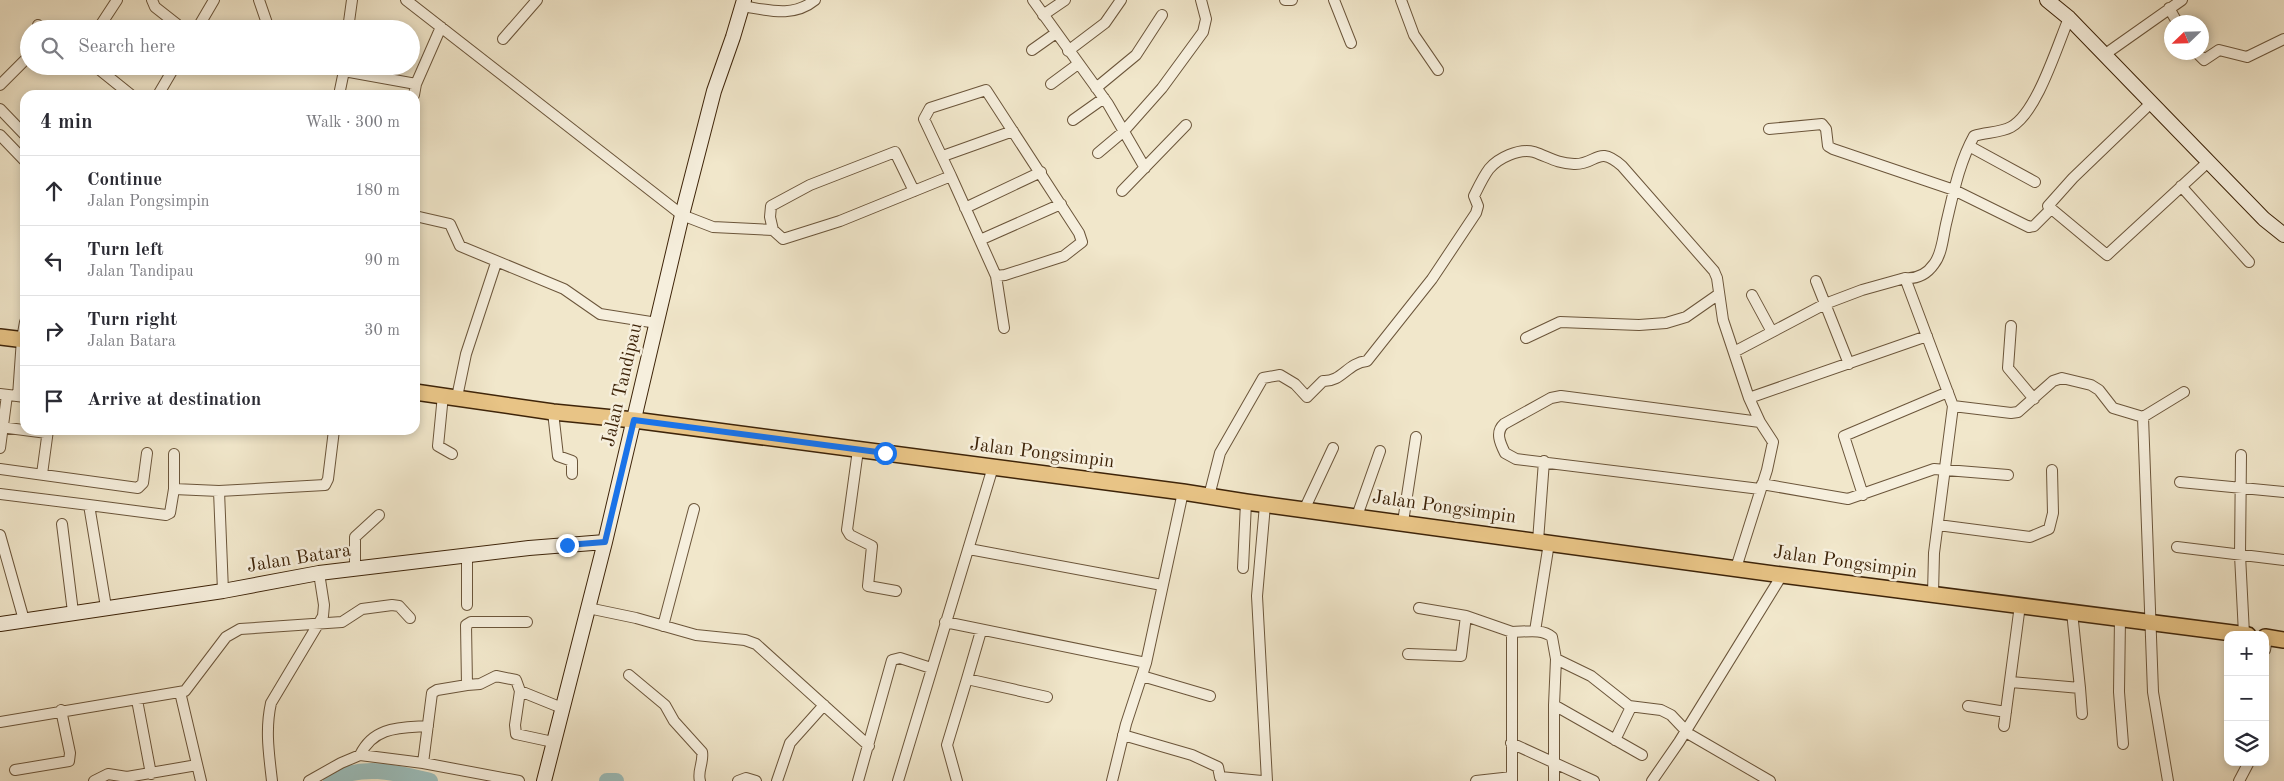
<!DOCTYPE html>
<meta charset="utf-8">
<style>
body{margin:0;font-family:"Old Standard TT",serif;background:#f7f7f7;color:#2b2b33}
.controls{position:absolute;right:15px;bottom:15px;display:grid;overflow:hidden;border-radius:10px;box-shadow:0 2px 8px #0003}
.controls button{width:45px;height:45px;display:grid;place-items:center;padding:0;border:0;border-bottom:1px solid #e1e1e2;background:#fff;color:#2b2b33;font:25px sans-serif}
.compass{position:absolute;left:2164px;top:15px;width:45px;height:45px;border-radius:50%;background:#fff;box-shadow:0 2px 8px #0003;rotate:247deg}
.stop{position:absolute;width:15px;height:15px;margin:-11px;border:4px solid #1a73e8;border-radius:50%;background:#fff}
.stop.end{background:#1a73e8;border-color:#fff;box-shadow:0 1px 5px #0008}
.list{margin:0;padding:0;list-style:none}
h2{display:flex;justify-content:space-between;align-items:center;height:65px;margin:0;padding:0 20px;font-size:21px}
h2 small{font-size:16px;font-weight:400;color:#7c7c81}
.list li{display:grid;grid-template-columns:32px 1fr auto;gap:15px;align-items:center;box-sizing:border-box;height:70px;padding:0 20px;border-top:1px solid #e1e1e2}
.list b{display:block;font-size:19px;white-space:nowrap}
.list p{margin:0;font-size:16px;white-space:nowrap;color:#7c7c81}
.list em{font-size:16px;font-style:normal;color:#7c7c81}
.icon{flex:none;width:28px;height:28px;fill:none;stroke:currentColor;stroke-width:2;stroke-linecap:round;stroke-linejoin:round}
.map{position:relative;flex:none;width:2284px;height:781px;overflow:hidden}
.search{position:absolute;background:#fff;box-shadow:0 2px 8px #0003;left:20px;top:20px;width:400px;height:55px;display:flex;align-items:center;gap:12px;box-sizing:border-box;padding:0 18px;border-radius:28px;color:#7c7c81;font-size:19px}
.panel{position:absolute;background:#fff;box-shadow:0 2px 8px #0003;left:20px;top:90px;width:400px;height:345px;border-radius:15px}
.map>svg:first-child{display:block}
</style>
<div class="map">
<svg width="2284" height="781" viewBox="0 0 2284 781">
<rect width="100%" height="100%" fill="#f1e7cb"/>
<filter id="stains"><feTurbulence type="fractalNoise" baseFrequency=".004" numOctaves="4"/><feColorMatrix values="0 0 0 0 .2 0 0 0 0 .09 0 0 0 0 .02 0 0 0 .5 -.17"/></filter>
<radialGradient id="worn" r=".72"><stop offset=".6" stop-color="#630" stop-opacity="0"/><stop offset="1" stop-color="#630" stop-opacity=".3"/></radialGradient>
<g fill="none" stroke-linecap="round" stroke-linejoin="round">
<path stroke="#9cbfbd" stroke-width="16" d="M331 781C362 763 398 773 430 781
M607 781H616"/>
<g stroke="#6b553a" stroke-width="12">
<path id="street" d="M152 0 155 7 183 29
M259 0 269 29
M406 0 682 215 713 227 773 230 783 239 840 221 951 176 996 276 1004 328
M1033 0 1108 104 1145 168
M1285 0H1292
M1334 0 1351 43
M1401 0 1414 35 1438 70
M742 6C768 10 793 18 815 0
M2169 8 2177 22
M1043 15 1065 0
M38 25 44 29
M98 29 117 0
M197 29 214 0
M348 29 352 0
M503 39 537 0
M1032 50 1056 33
M1068 51 1105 23 1121 0
M2196 52 2204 60 2219 50 2247 57 2284 39
M2104 55 2182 0
M95 66 131 95
M344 71 416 84 414 95
M416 84 441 27
M1051 84 1078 64
M0 85 25 60
M1096 88 1136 55 1162 15
M158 95 175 66
M339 95 345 66
M2151 103 2073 178 2048 206 2107 255 2208 162
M0 109 25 135
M1073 120 1104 98
M1769 129 1822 124 1826 129 1828 146 1833 149 1954 190 2029 227 2034 226 2051 209
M0 135 25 161
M1969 146 2035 182
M1098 153 1123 132 1162 88 1203 32 1206 19 1201 0
M943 156 1013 131
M951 176 924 119 930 108 986 90 1079 233 1082 242 1064 256 1005 275 996 276
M2181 186 2249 262
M1122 191 1186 125
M965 208 1041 172
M415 216 450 224 460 246 564 289 600 314 657 323
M773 230 770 217 771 206 810 185 895 152 914 191
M980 240 1061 204
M1816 281 1849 364
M1752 295 1772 332
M2011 326 2008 368 2034 399
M1526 338 1560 322 1639 325 1666 323 1686 317 1719 294
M1734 352 1825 304 1862 290 1905 278
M0 394 25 397
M443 395 438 446 452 454
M18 396 22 339 25 322
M457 397 466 354 496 263
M1749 398 1927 336
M1953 406 2011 413 2018 412 2053 381 2062 378 2091 385 2099 390 2113 408 2143 417 2153 692 2168 781
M553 412 558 456 572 461V474
M2143 417 2184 392
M1760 422 1561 396 1551 398 1504 424C1495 432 1500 443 1505 453L1516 459 1760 489
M0 427 47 433
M0 448 7 395
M858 450 847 530 850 535 872 546 868 586 896 591
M2241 455 2240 555 2244 634
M0 469 138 488 143 483 147 453
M42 474 48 430
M2180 482 2284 492
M1762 484 1848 499 1934 469 2008 475
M174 489 219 491
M0 494 89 505 106 607
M1863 495 1844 436 1948 392
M1209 496 1220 453 1263 378 1280 375 1295 384 1307 397 1323 381C1342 382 1347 363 1367 361L1432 279 1476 213 1478 206 1474 196C1478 188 1483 177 1489 169 1498 158 1519 148 1534 152 1549 157 1556 163 1574 164 1597 165 1597 144 1622 166L1714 271 1717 278 1723 320 1749 398 1760 422 1773 442 1767 470 1736 568
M89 505 166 515 170 513 174 489V454
M1265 505 1257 596 1267 781
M1304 510 1333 448
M1357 516 1380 451
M1403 522 1416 437
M62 524 73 612
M1938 525 2030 537 2049 529 2053 513 2052 470
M0 535 24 620
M1538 541 1544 461
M2177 547 2284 560
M969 549 1162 585
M467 555V605
M355 568V537L379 515
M1243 568 1246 502
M223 591 219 491 325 485 328 479 334 430
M1933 594 1934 553 1953 406 1905 278C1917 279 1927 274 1934 264 1942 254 1943 237 1946 224 1953 195 1959 163 1974 136 1986 132 2000 133 2011 127 2037 113 2057 46 2069 18
M588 608 636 618 696 635 745 640 756 644 869 746
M1419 608 1466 616
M2072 612 2080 688
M2120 618 2119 692 2123 744
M945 622 1146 663
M663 626 694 509
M1535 631 1549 543
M2265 650 2267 637
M1408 654 1461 656 1466 616 1512 632
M1556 659 1591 676 1629 706 1661 710 1671 715 1689 734 1770 781
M629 675 665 705 674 721 702 752C704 762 697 771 700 781
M1142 676 1210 696
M967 679 981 631
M2011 682 2080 688 2082 714
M467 685 480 684 496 676 516 680 520 691 562 708
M520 691 515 725 516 734 553 742
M180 692 201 781
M137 700 151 774
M1554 705 1642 755
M1968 706 2006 712
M0 722 185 691 226 637 240 629 342 622 362 609 392 605 399 606 410 618
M2004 726 2020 605
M1123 735 1192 755 1218 767 1220 777 1262 781
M1615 740 1631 707
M1511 743 1594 781
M360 755C374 726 400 728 428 726
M423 763 432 693 437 690 467 685 466 625 471 622H527
M15 770 69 761 70 753 61 710
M94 781 108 774 127 777 197 765
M272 781C269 754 265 730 271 703L323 616 324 605 319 573
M309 781 341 763 360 755 423 763 519 781
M738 781 746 778 756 781
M777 781 790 743 824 705
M858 781 892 660 900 658 931 668
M898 781 993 467
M957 781 947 745 967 679 1047 697
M1112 781 1126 724 1146 663 1183 492
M1476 781 1512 777
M1512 781V632C1525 632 1542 628 1552 637L1556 659 1554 705V781
M1652 781 1679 742 1782 575
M2239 781 2249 762"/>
</g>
<g stroke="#3e2409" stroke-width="16">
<path id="secondary" d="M2047 0 2069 18 2264 219 2284 235
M0 624 223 591 319 573 529 548 605 542
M544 781 605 542 682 215 714 91 733 37 744 0"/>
</g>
<g stroke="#3e2409" stroke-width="18">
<path id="primary" d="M0 337 25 340
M415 392 553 412 634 420 1183 492 1246 502 1782 575 2248 635
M2265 637 2284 640"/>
</g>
<use href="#street" stroke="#f6efdd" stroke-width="10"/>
<use href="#secondary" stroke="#f6efdd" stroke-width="14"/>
<use href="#primary" stroke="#e8c486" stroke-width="15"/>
</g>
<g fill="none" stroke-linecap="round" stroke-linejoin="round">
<path stroke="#1a73e8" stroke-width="6" d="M567 545 605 542 634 420 885 453"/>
</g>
<g text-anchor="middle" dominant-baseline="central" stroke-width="5" stroke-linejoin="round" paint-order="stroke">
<g font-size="19" fill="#3e2409" stroke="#f6efdd">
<text transform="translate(623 385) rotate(-77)">Jalan Tandipau</text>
<text transform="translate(1042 454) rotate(7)">Jalan Pongsimpin</text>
<text transform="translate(1444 508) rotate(8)">Jalan Pongsimpin</text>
<text transform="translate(299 559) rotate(-9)">Jalan Batara</text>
<text transform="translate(1845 563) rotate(8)">Jalan Pongsimpin</text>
</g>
</g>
<rect width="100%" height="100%" filter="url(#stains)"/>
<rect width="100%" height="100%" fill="url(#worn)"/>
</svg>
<div class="controls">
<button>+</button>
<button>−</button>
<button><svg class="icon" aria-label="layers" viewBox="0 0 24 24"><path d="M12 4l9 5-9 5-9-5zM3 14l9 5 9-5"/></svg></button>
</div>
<svg class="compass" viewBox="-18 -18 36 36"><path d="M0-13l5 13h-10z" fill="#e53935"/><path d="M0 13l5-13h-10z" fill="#7c7c81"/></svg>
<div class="stop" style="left:885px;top:453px"></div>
<div class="stop end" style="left:567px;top:545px"></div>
<div class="search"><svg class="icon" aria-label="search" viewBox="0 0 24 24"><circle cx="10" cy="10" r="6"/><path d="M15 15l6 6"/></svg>Search here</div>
<section class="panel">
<h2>4 min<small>Walk · 300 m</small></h2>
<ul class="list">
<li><svg class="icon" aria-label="ahead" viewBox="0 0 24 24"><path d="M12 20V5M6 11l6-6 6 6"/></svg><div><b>Continue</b><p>Jalan Pongsimpin</p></div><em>180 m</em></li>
<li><svg class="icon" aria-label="left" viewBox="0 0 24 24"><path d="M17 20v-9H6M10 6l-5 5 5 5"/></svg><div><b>Turn left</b><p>Jalan Tandipau</p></div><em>90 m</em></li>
<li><svg class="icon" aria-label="right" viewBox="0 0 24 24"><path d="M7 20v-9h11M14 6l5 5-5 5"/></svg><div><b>Turn right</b><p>Jalan Batara</p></div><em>30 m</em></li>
<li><svg class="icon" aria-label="arrive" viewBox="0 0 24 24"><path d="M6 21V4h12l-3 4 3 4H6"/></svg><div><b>Arrive at destination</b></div></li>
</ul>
</section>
</div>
